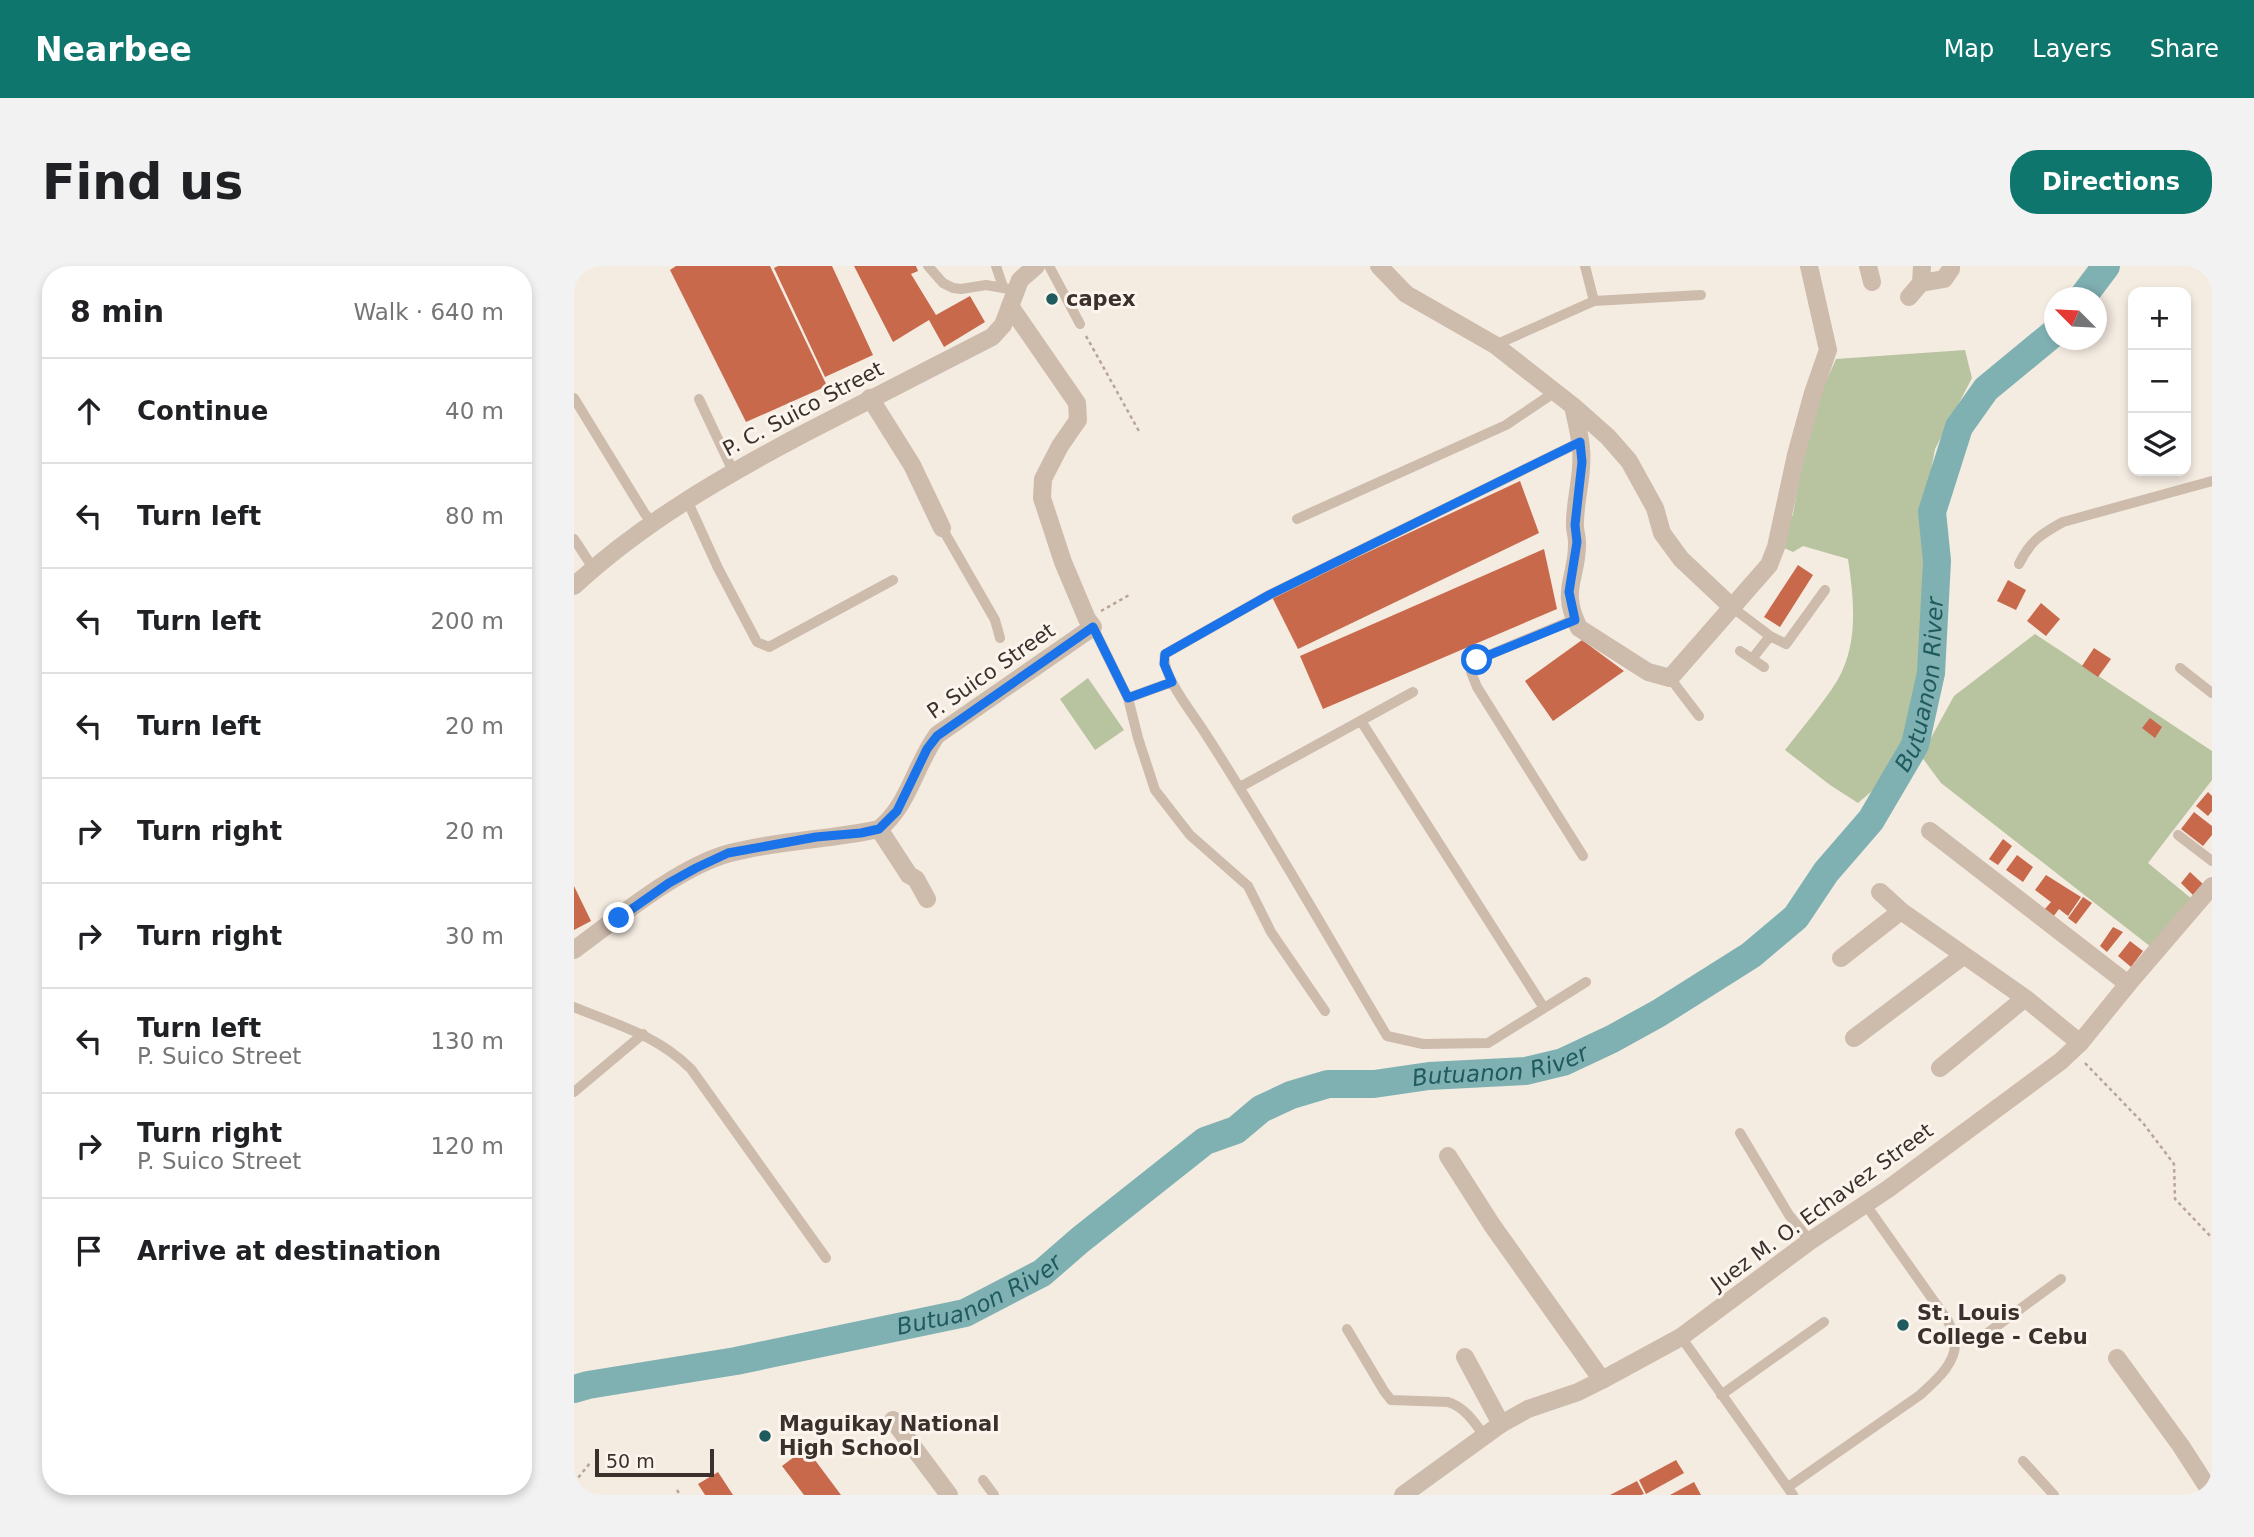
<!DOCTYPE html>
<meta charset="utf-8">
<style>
body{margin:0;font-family:"DejaVu Sans",sans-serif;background:#f2f2f2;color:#202124}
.controls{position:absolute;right:21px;top:21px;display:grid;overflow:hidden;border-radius:14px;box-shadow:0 4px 10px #0003}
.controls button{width:63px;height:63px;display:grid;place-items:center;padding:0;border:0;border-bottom:2px solid #e0e0e0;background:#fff;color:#202124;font:35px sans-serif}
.compass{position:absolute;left:1470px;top:21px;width:63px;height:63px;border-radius:50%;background:#fff;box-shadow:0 4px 10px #0003;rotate:294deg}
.scale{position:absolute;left:21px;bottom:18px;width:119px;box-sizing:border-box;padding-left:7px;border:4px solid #3b302b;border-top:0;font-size:19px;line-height:24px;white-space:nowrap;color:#3b302b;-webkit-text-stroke:5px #fbf5ee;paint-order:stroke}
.stop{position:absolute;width:21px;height:21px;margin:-16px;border:5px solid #1a73e8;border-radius:50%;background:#fff}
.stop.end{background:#1a73e8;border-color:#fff;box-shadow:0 2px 7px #0008}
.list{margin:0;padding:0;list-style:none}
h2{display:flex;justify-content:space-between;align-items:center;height:91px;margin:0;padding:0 28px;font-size:30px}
h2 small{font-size:23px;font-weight:400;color:#757577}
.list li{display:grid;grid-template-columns:46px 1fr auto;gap:21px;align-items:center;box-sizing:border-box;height:105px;padding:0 28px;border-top:2px solid #e0e0e0}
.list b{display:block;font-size:26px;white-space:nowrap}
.list p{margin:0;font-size:23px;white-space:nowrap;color:#757577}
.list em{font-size:23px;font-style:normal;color:#757577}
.icon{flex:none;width:38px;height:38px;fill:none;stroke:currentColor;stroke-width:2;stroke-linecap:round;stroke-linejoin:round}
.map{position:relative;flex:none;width:1638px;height:1229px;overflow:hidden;border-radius:28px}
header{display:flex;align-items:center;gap:42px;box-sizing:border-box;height:98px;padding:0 35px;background:#0f766e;color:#fff}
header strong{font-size:33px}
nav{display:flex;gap:38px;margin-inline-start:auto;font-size:24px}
.intro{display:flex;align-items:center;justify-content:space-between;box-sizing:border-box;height:168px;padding:0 42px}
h1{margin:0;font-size:49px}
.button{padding:18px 32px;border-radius:28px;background:#0f766e;color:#fff;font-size:24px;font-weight:700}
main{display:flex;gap:42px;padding:0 42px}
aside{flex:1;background:#fff;border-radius:28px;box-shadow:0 4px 10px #0003}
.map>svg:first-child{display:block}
</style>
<header>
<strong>Nearbee</strong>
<nav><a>Map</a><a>Layers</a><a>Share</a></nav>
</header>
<div class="intro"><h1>Find us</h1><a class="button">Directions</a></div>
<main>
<aside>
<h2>8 min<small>Walk · 640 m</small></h2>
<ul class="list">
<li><svg class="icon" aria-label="ahead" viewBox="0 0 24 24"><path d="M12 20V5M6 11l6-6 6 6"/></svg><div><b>Continue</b></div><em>40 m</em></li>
<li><svg class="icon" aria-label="left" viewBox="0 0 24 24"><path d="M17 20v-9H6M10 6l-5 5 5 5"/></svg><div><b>Turn left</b></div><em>80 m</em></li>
<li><svg class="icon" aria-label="left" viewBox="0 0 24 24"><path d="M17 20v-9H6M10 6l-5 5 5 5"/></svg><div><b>Turn left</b></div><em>200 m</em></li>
<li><svg class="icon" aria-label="left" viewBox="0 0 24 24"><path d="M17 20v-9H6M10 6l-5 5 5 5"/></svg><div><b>Turn left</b></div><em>20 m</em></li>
<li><svg class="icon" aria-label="right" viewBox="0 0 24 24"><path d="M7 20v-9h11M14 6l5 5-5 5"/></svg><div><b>Turn right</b></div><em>20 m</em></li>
<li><svg class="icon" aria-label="right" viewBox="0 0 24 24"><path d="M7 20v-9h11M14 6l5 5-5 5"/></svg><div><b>Turn right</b></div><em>30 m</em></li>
<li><svg class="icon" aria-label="left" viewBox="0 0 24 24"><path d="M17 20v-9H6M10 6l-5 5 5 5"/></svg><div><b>Turn left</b><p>P. Suico Street</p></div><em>130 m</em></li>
<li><svg class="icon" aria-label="right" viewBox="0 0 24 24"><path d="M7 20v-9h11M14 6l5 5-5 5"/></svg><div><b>Turn right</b><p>P. Suico Street</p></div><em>120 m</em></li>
<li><svg class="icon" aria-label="arrive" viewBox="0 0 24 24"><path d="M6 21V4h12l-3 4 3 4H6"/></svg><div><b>Arrive at destination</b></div></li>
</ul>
</aside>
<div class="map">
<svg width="1638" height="1229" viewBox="0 0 1638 1229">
<rect width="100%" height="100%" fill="#f4ebe1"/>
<path fill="#b8c4a0" d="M1391 84 1398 112 1361 183 1349 249 1355 300 1353 372 1342 449 1335 474 1305 519 1284 537 1256 519 1211 484C1228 462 1248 439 1263 415 1285 378 1280 333 1274 293L1229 280 1219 286 1210 282 1209 272 1219 248 1229 192 1247 127 1262 93Z
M1461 368 1638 485V514L1574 597 1618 633 1577 681 1367 517 1347 490 1380 430Z
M514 412 550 464 521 484 486 433Z"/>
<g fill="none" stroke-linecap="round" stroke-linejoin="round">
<g stroke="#7fb0b2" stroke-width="28">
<path d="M1508 32 1532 0"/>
<path id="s1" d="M0 1123 14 1119 162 1095 391 1047 468 1007 506 974 631 875 662 864 687 843 717 829 754 818H800L855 810 952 805 989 796 1038 773 1085 747 1177 689 1222 651 1252 606 1297 554 1341 479 1357 407 1363 295 1358 246 1385 161 1412 123 1480 67"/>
</g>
</g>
<path fill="#c8694b" d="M102 0H196L253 120 172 156 96 4Z
M204 0H258L299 89 251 111 200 2Z
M280 0H342L344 5 337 8 362 49 396 30 411 56 370 81 355 54 319 76Z
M946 215 965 267 724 383 698 331Z
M970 283 983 343 749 443 726 390Z
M1224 299 1239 309 1206 361 1190 351Z
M1434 314 1452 324 1442 344 1423 335Z
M1467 337 1486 353 1472 370 1453 355Z
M1008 374 1050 405 979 455 951 415Z
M1520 382 1537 393 1524 411 1508 400Z
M1576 452 1588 461 1581 472 1568 462Z
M1634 526 1638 530V545L1634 550 1622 540Z
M1620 546 1638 560V569L1629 580 1607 563Z
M1429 573 1438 580 1424 599 1415 593Z
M1443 589 1459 601 1449 616 1432 604Z
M1616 606 1629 618 1619 629 1607 617Z
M1472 609 1507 631 1494 650 1485 643 1479 651 1470 644 1477 636 1461 624Z
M0 620 17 655 0 664Z
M1509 631 1518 637 1502 658 1494 652Z
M1539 661 1549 666 1533 686 1526 680Z
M1556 675 1569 685 1557 701 1544 690Z
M232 1182 267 1229H230L208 1200Z
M1102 1194 1110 1207 1072 1228 1065 1214Z
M144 1206 159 1229H131L124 1218Z
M1063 1215 1070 1228 1067 1229H1036Z
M1120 1216 1127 1229H1096Z"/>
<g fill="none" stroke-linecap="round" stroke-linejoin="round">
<path stroke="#b9a596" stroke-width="2.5" stroke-dasharray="3.5 3.5" stroke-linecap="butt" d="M512 70 566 167
M527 345 557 328
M1511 797 1569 857 1600 898 1601 933 1638 972
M0 1217 16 1197
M103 1224 106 1229"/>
<path stroke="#cdbbac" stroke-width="10" d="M354 0 369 17 379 22 387 23 412 19 441 24
M422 0 429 21
M475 0 506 58
M1011 0 1020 35
M921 79 1020 35 1127 29
M0 132 71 248 79 256
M125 133 159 205
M1006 176 695 329 591 388C586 408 620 449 631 467 695 566 753 669 813 770L849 778 914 777 1012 716
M113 234 144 302 183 376 195 381 319 314
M723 253 932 159 981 126
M368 262 421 354 426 372
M0 273 19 302
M1445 298C1456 275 1467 268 1489 256L1638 215
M1159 342 1196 370 1212 378 1251 324
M1001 353 903 394 897 406 903 421 1009 590
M519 361 554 432 564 472 581 524 616 569 674 620 697 666 751 745
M1166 385 1190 401
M1178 393 1196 370
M1606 402 1638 427
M1096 412 1125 450
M554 432 598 416
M787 455 970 742
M666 521 839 426
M1604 569 1638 595
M0 741C43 759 83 769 117 803L252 992
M0 826 69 768
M1166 867 1215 949 1236 975
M773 1063 810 1125 817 1134 874 1136C891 1141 901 1157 911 1171
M1107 1071 1219 1229
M1381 1076 1408 1071 1487 1013
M1147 1129 1250 1056
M1449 1195 1480 1229
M409 1214 420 1229
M1214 1221 1346 1129C1360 1116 1382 1098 1381 1077 1381 1070 1377 1062 1374 1055L1292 939"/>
<path stroke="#cdbbac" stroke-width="18" d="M805 0 832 28 921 79 999 140 1034 171 1055 195 1081 242 1088 267 1107 293 1159 342
M1294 0 1298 16
M1347 17 1370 13 1377 3V0
M1335 31 1347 17 1348 0
M296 132 338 199 368 262
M999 140C1002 154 1006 169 1007 183 1010 209 1000 235 1001 260 1001 265 1003 271 1003 276 1004 312 985 323 1005 362L1074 406 1096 412 1195 299 1202 281 1222 189 1239 127 1254 84 1235 0
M305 563 335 609 342 613 353 633
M1356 565 1554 718
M1306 626 1327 645 1451 732 1506 777
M0 684C44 652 104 601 156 587 205 574 256 574 305 563 335 539 341 499 363 469L519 361 513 353 489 296 468 232 469 213 486 180 504 154 503 137 436 40
M1267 692 1327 645
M1280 772 1389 690
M1366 802 1451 732
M874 890 918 959 1028 1114
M891 1091 927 1158
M1543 1092 1607 1180 1638 1228
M319 1154 375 1229"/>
<path stroke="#cdbbac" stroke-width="18" d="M0 320C68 257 148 211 229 168 292 135 355 103 418 71L429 59 446 14 462 0
M829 1229 927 1158 954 1143 1004 1126 1028 1114 1107 1071 1236 975 1314 923 1487 795 1506 777 1554 718 1638 620"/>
</g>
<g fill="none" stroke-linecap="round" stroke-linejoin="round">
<path stroke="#1a73e8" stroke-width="9" d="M45 652 95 617 122 602 154 587 242 571 287 567 305 563 323 545 353 483 363 470 519 361 554 432 598 416 590 398 591 388 695 329 1006 176 1008 196 1001 259 1003 276 995 326 1001 354 903 394"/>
</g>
<g fill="#1f5a5e" stroke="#fbf5ee" stroke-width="2.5">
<circle cx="478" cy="33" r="7"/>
<circle cx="1329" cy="1059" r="7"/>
<circle cx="191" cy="1170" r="7"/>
</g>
<g text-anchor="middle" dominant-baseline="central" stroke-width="6" stroke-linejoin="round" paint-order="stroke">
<g font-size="21" font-weight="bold" fill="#3b302b" stroke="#fbf5ee" text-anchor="start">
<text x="492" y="33">capex</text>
<text x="1343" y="1047">St. Louis<tspan x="1343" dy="24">College - Cebu</tspan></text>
<text x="205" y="1158">Maguikay National<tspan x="205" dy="24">High School</tspan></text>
</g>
<g font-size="21" fill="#3b302b" stroke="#fbf5ee">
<text transform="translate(229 143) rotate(-28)">P. C. Suico Street</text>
<text transform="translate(417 405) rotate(-35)">P. Suico Street</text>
<text transform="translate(1248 941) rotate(-36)">Juez M. O. Echavez Street</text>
</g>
<g font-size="23" font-style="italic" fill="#1f5a5e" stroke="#fbf5ee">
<text stroke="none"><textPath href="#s1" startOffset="1615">Butuanon River</textPath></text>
<text stroke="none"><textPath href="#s1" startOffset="1006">Butuanon River</textPath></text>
<text stroke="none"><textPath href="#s1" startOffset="418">Butuanon River</textPath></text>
</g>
</g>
</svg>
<div class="controls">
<button>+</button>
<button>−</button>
<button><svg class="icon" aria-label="layers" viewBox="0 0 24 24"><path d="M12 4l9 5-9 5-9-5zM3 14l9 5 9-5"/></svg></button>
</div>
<svg class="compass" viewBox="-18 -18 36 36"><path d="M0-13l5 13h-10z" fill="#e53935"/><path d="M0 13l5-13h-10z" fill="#757577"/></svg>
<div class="scale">50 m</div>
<div class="stop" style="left:903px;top:394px"></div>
<div class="stop end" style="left:45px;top:652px"></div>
</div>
</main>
